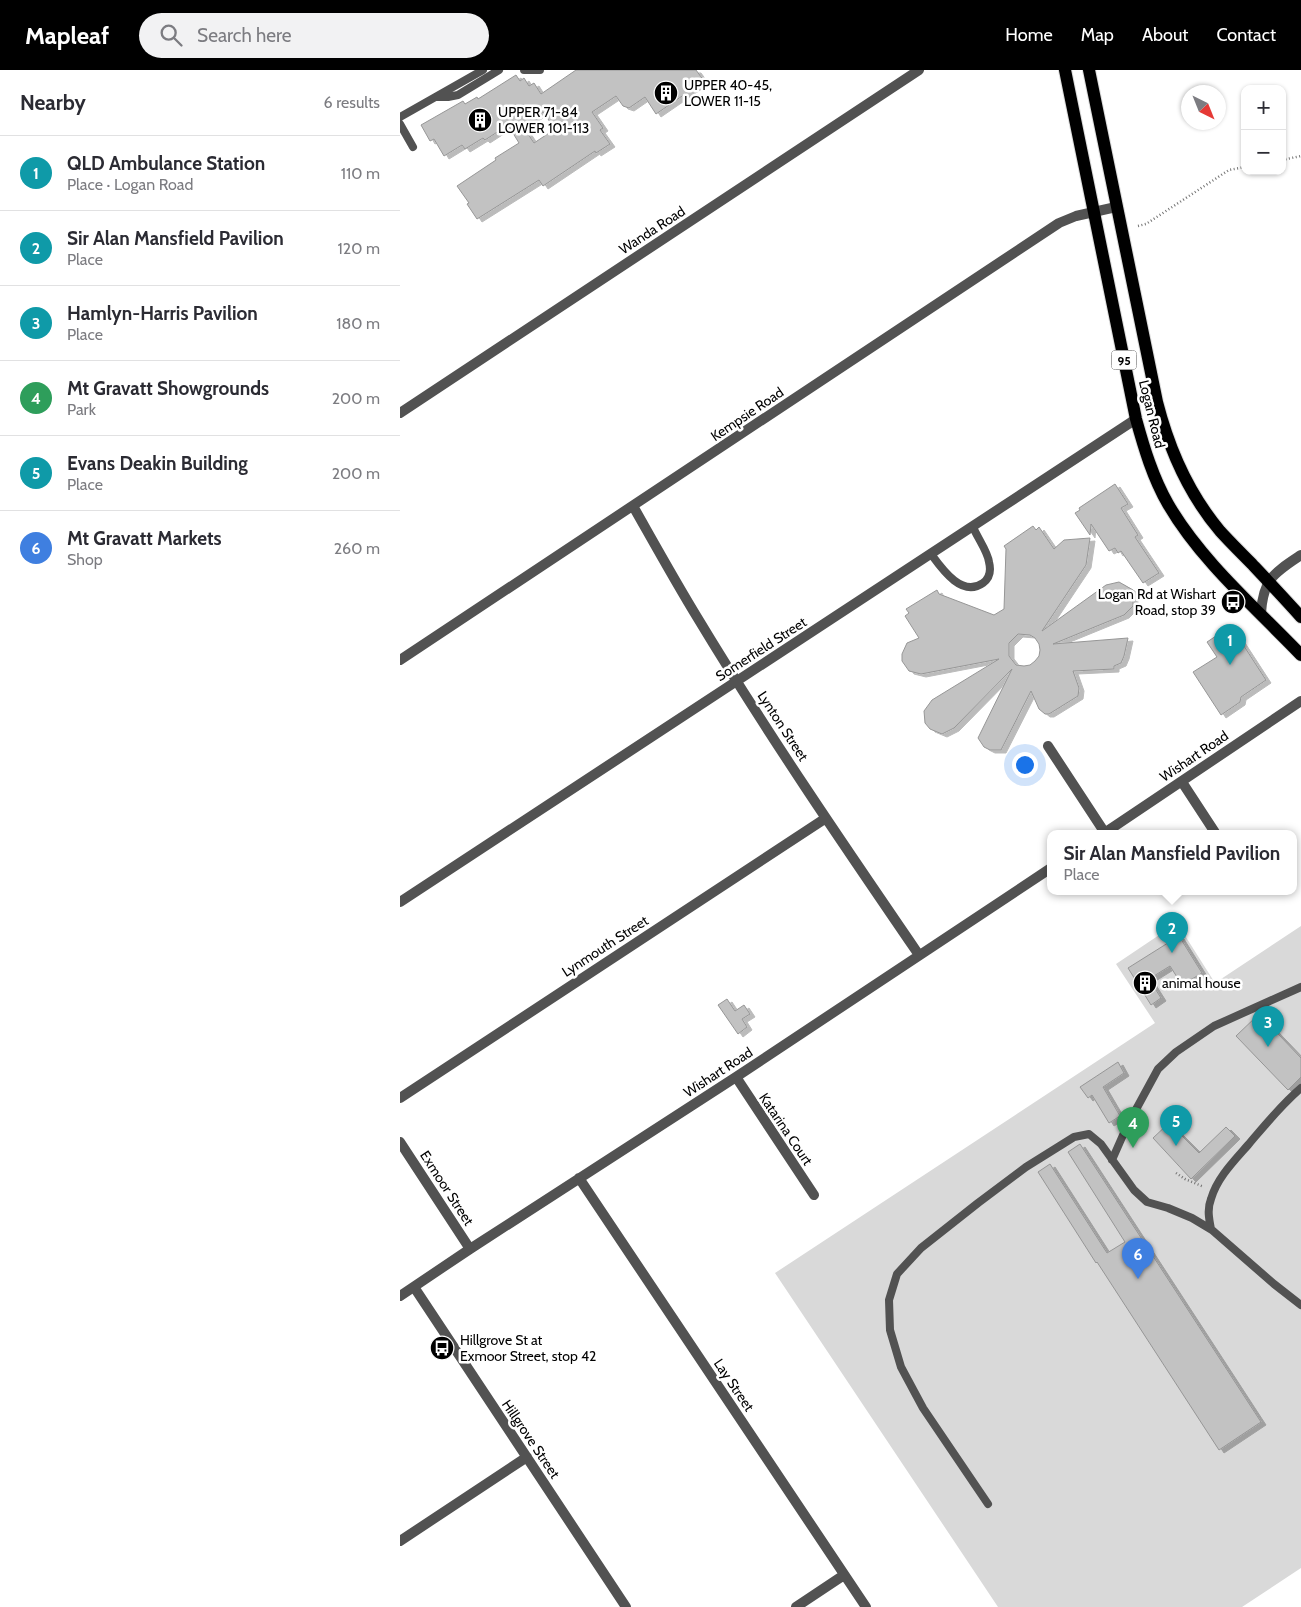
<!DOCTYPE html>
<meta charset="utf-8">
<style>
body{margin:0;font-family:Cabin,sans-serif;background:#f2f2f3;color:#2b2b33}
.controls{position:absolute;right:15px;top:15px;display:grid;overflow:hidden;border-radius:10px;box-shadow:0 1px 4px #0004}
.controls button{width:45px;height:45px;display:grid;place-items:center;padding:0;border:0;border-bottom:1px solid #e1e1e2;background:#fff;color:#2b2b33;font:25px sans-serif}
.compass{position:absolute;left:781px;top:15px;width:45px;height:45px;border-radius:50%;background:#fff;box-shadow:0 1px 4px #0004;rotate:137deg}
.you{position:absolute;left:624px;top:694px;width:18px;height:18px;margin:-12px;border:4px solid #fff;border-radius:50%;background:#1a73e8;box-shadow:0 0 0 8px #1a73e833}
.badge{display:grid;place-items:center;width:32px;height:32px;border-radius:50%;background:#000;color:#fff;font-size:16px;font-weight:700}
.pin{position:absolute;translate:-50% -41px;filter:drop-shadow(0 1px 2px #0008)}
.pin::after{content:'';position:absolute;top:26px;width:18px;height:15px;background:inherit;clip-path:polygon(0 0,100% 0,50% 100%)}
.popup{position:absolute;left:647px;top:760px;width:250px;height:65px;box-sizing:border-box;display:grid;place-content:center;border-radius:10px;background:#fff;filter:drop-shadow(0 1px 4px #0005);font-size:16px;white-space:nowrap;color:#7c7c81}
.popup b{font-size:19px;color:#2b2b33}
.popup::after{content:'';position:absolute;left:50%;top:100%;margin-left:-10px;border:10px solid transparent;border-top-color:#fff}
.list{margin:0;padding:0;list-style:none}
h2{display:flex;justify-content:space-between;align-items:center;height:65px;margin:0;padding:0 20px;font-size:21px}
h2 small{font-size:16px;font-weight:400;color:#7c7c81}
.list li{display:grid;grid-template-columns:32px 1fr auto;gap:15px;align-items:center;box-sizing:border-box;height:75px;padding:0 20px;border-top:1px solid #e1e1e2}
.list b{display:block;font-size:19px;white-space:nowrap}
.list p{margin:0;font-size:16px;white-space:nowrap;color:#7c7c81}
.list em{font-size:16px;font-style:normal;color:#7c7c81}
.icon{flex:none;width:28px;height:28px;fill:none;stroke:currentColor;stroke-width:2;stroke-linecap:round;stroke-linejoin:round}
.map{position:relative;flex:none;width:901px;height:1537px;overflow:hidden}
header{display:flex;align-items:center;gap:30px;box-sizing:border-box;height:70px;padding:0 25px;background:#000;color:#fff}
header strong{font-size:24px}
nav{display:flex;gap:28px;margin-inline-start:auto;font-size:18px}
.search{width:350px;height:45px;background:#f2f2f3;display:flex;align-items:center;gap:12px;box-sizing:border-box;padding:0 18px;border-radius:28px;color:#7c7c81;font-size:19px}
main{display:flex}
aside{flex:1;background:#fff}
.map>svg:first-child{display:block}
</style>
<header>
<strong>Mapleaf</strong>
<div class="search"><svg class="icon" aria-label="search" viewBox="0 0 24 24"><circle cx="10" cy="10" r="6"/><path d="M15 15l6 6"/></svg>Search here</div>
<nav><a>Home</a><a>Map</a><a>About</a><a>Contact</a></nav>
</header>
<main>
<aside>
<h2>Nearby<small>6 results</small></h2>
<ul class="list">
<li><span class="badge" style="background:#0f9aa8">1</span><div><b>QLD Ambulance Station</b><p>Place · Logan Road</p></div><em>110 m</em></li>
<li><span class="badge" style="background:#0f9aa8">2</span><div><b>Sir Alan Mansfield Pavilion</b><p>Place</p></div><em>120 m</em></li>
<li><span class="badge" style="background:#0f9aa8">3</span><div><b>Hamlyn-Harris Pavilion</b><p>Place</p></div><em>180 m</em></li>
<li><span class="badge" style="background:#2e9e5b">4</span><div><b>Mt Gravatt Showgrounds</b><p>Park</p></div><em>200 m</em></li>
<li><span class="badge" style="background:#0f9aa8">5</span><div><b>Evans Deakin Building</b><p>Place</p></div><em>200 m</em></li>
<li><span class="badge" style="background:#3f7fe0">6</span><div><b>Mt Gravatt Markets</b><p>Shop</p></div><em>260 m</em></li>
</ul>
</aside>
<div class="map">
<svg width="901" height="1537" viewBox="0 0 901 1537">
<defs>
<filter id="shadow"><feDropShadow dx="5" dy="3" stdDeviation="0" flood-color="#0004"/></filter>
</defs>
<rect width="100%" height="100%" fill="#fff"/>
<path fill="#d9d9d9" d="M777 853 815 913 901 856V1498L842 1537H598L375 1203 755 953 716 894Z"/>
<path fill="#c2c2c2" stroke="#969696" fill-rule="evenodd" filter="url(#shadow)" d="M176 0H296L304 11 256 44 245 27 229 38 223 36 216 26 192 42 203 58 200 60 210 74 196 83 195 81 143 116 139 110 77 149 67 134 69 133 57 116 96 90 95 88 119 73 108 55 85 70 83 68 65 79 62 75 44 86 34 69 30 71 21 55 63 31 65 34 77 27 78 29 116 5 120 11 124 8 129 16 134 13 141 24ZM143 42 155 59 134 73 122 55Z
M715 414 728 434 721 438 738 465 735 467 759 503 743 513 721 481 718 483 715 478 709 481 691 454 690 465 675 443 680 440 679 438Z
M633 456 636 460 639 457 654 479 664 470 690 468 686 495 642 561 706 515 719 512 733 520V536L724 545 653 574 728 568 724 586 721 593 714 596V599L673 601 679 618 678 626 649 644H645L639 639 631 621 601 680H590L584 677 578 668 612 599 554 658 542 664 530 659 525 653 524 641 532 630 599 589 521 604 509 601 502 591V584L507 573 519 568 505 546 509 543 506 539 537 520 539 524 594 545 604 539 606 479 604 476ZM618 564 630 565 635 568 639 574 640 580 639 586 635 591 630 595 624 596 616 595 609 586V573Z
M831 556 866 610 841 627 840 632 821 645 793 602 817 587 807 572Z
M779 866 802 903 782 915 770 896 749 909 761 928 751 935 728 898Z
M327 929 335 941 344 935 350 944 342 949 347 957 338 964 318 935Z
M859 944 901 988V1007L888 1020 836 966Z
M718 992 724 1003 703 1017 720 1046 709 1053 692 1025 688 1028 680 1017Z
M769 1053 799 1083 826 1057 835 1066 791 1109 753 1068Z
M680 1074 861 1352 819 1380 697 1192 696 1193 638 1102 650 1094 707 1183 725 1172 668 1082Z"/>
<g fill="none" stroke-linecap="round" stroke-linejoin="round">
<g stroke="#dbdbdb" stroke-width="14">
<path id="primary" d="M665 0 736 349C744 378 753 408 768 434 801 491 856 538 901 585
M689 0 757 332C769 379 788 423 820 461 830 472 841 483 852 494 868 511 885 529 901 547"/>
</g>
<path stroke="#747474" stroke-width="2.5" stroke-dasharray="1 2.5" stroke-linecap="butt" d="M882 90 901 86
M738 156 746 154 829 100 845 97
M776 1103 785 1109 804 1117"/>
<path stroke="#525252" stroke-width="8" d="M124 0H140
M36 27H48L58 25 99 0
M0 47 83 0
M0 54 13 77
M531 484C542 499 562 528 583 513 590 508 591 500 589 492 588 482 577 467 573 457
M712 1090 727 1056 758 999 776 982 814 956 901 917
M811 1159C809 1149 807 1139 811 1129 817 1108 834 1091 848 1075 865 1055 881 1035 901 1018
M588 1434 523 1338 501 1297 490 1260 489 1230 497 1204 521 1178 578 1133 626 1097 674 1067 689 1064 701 1074 734 1120 747 1132 768 1138 792 1148 812 1160 874 1214 901 1235"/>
<path stroke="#525252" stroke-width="10" d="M0 343 519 0
M233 436C254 473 275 511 297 547 367 663 443 774 519 885
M861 543C863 509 874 503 901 485
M0 590 659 153 676 146 716 137
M648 676 705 763
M782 712 816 764
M703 764 901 631
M0 832 736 349
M336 1007 414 1125
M0 1028 426 748
M0 1072 70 1179
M179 1108 466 1537
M14 1217 226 1537
M0 1226 70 1179 336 1007 651 798
M0 1471 127 1387
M396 1537 444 1505"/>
<use href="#primary" stroke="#000" stroke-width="12"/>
</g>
<defs>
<g id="building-disc" transform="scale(1.25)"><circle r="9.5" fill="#000" stroke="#fff"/><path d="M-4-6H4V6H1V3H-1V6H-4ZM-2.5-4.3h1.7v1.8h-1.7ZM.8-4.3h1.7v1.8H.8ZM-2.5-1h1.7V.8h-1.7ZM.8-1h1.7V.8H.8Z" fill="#fff"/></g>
<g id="bus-disc" transform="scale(1.25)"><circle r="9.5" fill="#000" stroke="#fff"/><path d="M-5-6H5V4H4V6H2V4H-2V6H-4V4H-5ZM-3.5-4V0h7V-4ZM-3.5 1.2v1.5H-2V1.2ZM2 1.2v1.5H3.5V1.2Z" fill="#fff"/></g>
</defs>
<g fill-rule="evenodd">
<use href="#building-disc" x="266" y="23"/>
<use href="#building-disc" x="80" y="50"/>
<use href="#bus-disc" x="833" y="532"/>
<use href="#building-disc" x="745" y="913"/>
<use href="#bus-disc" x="42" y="1278"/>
</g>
<g text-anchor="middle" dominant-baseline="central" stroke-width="5" stroke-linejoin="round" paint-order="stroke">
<rect fill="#fff" stroke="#4c4c4c" stroke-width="1" x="711.5" y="280.5" width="25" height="19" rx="4"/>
<g font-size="12" font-weight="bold" fill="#000">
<text x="724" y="290">95</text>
</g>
<g font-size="14" fill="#000" stroke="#fff" text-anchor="start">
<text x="284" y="15">UPPER 40-45,<tspan x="284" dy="16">LOWER 11-15</tspan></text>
<text x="98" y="42">UPPER 71-84<tspan x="98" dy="16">LOWER 101-113</tspan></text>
<text x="816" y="524" text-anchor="end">Logan Rd at Wishart<tspan x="816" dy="16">Road, stop 39</tspan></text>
<text x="762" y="913">animal house</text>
<text x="60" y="1270">Hillgrove St at<tspan x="60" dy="16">Exmoor Street, stop 42</tspan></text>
</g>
<g font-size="14" fill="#000" stroke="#fff">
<text transform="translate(252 160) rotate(-33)">Wanda Road</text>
<text transform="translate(347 344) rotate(-34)">Kempsie Road</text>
<text transform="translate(752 344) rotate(76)">Logan Road</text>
<text transform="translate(361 579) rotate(-33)">Somerfield Street</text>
<text transform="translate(383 656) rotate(57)">Lynton Street</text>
<text transform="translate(794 686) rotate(-34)">Wishart Road</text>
<text transform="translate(205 876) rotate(-33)">Lynmouth Street</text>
<text transform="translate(318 1002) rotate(-33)">Wishart Road</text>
<text transform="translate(386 1059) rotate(56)">Katarina Court</text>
<text transform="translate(47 1118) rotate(57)">Exmoor Street</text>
<text transform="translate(334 1315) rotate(56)">Lay Street</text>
<text transform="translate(131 1369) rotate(56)">Hillgrove Street</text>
</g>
</g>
</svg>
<div class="controls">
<button>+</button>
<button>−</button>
</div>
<svg class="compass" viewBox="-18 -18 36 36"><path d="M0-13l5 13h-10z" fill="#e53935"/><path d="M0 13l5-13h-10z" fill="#7c7c81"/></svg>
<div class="you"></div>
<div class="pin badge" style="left:830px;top:595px;background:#0f9aa8">1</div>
<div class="pin badge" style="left:772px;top:883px;background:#0f9aa8">2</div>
<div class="popup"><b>Sir Alan Mansfield Pavilion</b>Place</div>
<div class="pin badge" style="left:868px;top:977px;background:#0f9aa8">3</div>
<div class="pin badge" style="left:733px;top:1078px;background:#2e9e5b">4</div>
<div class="pin badge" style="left:776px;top:1076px;background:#0f9aa8">5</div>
<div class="pin badge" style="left:738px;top:1209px;background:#3f7fe0">6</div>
</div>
</main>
